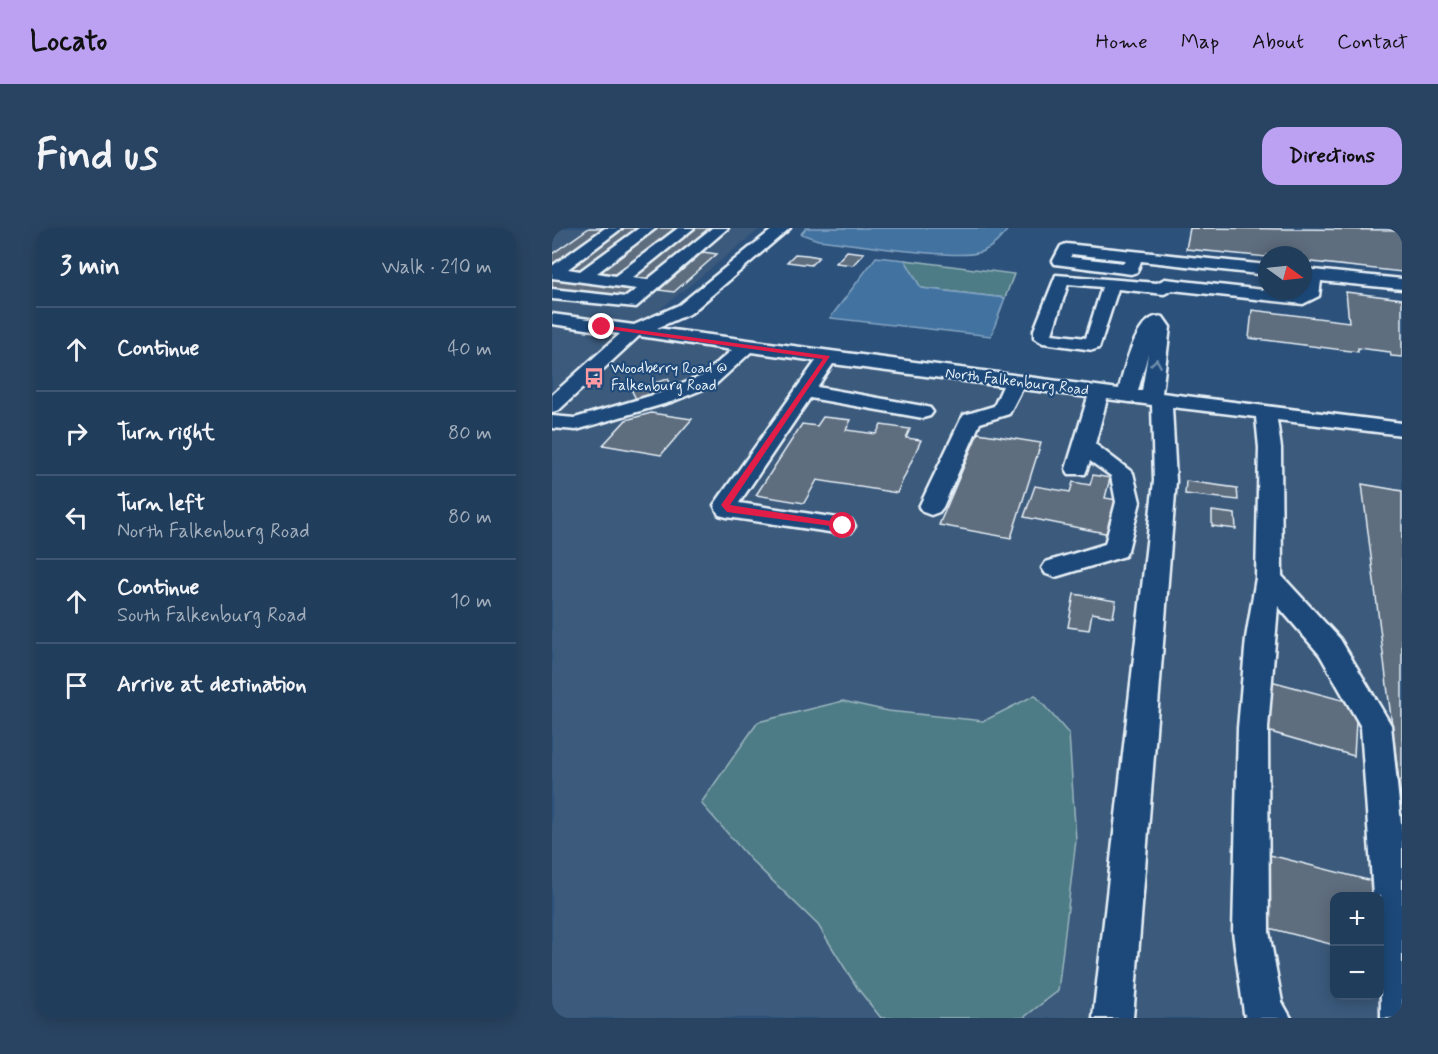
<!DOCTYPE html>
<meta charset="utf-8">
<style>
body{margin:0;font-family:Mynerve,sans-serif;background:#294462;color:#f1f3f6}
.controls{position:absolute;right:18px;bottom:18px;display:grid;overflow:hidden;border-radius:12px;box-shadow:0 3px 15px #0003}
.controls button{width:54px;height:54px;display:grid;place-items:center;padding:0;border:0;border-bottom:2px solid #3e5672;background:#213d5c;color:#f1f3f6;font:30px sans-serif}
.compass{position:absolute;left:706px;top:18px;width:54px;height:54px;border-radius:50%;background:#213d5c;box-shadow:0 3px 15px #0003;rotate:105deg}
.stop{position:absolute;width:18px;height:18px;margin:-14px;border:4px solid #e11d48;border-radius:50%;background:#fff}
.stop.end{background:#e11d48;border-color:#fff;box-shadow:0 2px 6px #0008}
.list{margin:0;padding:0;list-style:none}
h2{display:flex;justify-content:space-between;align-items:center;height:78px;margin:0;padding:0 24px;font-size:26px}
h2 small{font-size:20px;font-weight:400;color:#a2aebb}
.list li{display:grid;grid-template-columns:39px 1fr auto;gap:18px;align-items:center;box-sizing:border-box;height:84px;padding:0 24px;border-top:2px solid #3e5672}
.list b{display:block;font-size:22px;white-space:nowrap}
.list p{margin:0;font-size:20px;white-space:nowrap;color:#a2aebb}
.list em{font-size:20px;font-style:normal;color:#a2aebb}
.icon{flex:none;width:33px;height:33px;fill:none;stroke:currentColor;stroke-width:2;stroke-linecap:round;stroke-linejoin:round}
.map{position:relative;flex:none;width:850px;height:790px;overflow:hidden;border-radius:18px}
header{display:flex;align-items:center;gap:36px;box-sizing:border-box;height:84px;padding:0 30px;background:#bca0f2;color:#111}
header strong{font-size:28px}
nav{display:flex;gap:33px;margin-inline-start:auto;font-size:21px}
.intro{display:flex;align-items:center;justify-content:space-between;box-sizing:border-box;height:144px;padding:0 36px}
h1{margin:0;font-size:42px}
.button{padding:15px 27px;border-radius:18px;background:#bca0f2;color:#111;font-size:21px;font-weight:700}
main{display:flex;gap:36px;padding:0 36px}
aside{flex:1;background:#213d5c;border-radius:18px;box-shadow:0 3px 15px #0003}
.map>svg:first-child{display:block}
</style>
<header>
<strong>Locato</strong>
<nav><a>Home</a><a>Map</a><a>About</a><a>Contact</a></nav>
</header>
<div class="intro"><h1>Find us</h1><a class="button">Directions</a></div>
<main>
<aside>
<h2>3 min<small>Walk · 210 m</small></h2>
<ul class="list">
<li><svg class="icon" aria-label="ahead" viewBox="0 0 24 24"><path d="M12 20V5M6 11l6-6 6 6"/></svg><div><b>Continue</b></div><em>40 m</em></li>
<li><svg class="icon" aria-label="right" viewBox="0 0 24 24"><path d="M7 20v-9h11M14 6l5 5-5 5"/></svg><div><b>Turn right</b></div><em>80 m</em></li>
<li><svg class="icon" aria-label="left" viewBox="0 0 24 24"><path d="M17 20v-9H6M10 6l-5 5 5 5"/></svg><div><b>Turn left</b><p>North Falkenburg Road</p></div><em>80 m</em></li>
<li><svg class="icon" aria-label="ahead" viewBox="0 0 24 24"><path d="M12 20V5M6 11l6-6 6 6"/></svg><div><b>Continue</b><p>South Falkenburg Road</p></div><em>10 m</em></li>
<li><svg class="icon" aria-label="arrive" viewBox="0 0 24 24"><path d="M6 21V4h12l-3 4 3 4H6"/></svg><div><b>Arrive at destination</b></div></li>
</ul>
</aside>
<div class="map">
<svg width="850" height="790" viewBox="0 0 850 790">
<rect width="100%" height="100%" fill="#2c517b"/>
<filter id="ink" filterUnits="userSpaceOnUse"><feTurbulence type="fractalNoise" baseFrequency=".0167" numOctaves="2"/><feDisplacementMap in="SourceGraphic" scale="12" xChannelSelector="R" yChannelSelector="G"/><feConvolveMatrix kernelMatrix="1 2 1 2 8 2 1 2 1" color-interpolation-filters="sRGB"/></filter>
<g filter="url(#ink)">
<path fill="#3b5a7c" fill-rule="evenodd" d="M0 0H209L90 96 587 163 390 139 0 86Z
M0 97 67 107 0 166Z
M86 110 385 150 850 207V790H471L506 763 483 467 432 493 336 483 291 473 198 631 266 697 306 761 329 790H0V189ZM782 668H828V768H782Z"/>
<path fill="#4e7c86" stroke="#9bb6bf" stroke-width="1.5" d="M353 32 462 46 453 70 369 60Z
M483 467 517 506 524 612 506 763 471 790H329L306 761 266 697 198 631 149 575 206 494 291 473 336 483 432 493Z"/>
<path fill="#4373a0" stroke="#85a5c3" stroke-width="1.5" d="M254 0H457C449 10 442 19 429 24 408 33 296 15 266 12L249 6Z
M324 29 353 32 369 60 453 70 439 108 278 90Z"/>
<path fill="#5f6e7f" stroke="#e8f1f8" stroke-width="1.5" d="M37 0H56L0 40V26Z
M68 0H92L32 44 11 41Z
M105 0H128L66 49 44 46Z
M142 0H165L101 54 79 51Z
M638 0 850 2V44L751 33V27H715V29L634 21Z
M295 23 312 25 301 37 284 35Z
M151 24 165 26 122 64 107 62Z
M243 26 255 27 267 29 259 37 235 34Z
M4 48 92 61 74 75 0 64V51Z
M794 64 850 71V129L839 128 838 124 806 120V124L697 110 700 82 797 94Z
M116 151 123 162 85 173 79 161Z
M99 185 140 191 109 227 51 217 74 192Z
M271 189 299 192 294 202 324 206 329 197 358 201 354 210 369 212 345 265 265 252 252 275 204 267 250 196 265 198Z
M426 205 489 215 459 310 387 297Z
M541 247 558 250 553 270 571 273 563 307 472 289 483 258 518 264 521 254 538 257Z
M634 253 685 260 686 272 633 266Z
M810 256 850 263V578Z
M660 283 683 286 684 301 660 298Z
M522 366 564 373 561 389 540 385 537 402 516 399Z
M715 452 805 476 802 528 708 501Z
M714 626 820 653 822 668H782V717L713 699Z"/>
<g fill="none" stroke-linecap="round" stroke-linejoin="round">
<g stroke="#e8f1f8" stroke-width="5">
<path id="minor" d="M53 0H70L16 41 28 43 87 0H104L45 45 63 48 126 0H142L80 50 95 52 160 0H176L84 79 0 71V61L74 69 85 61 0 50V38Z
M222 0H238L139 85 105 100 567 161C572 142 585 83 611 89L618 99 610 165 850 195V207L725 192 729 220 730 348 788 411 839 497 850 605V790H829L828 668H821L809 499 768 427 726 378 716 500 717 704 730 774 739 790H695L692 785 681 704 686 500 694 410 704 350 707 220 704 189 620 179 624 253 581 790H541L602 253 600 177 555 171 543 216 581 245 588 274 576 322 573 328 503 349 494 346 490 340 494 334 553 316 564 274 559 248 538 233 533 246H517L514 241 536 169 470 161 457 186 428 195 391 279 387 284 379 287 371 284 367 279 409 191 412 187 442 178 451 158 281 136 265 159 371 178 378 180 381 184 378 188 371 190 258 170 187 275 299 292 303 298 299 304 291 306 175 289 167 287 162 277 264 133 199 124 164 156 122 173 24 202 0 200V188L23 190 108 165 150 148 180 122 87 108 7 182 0 184V167L68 106 0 96V86L82 97 127 77ZM596 126 590 163H586Z
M514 16 715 37V47L589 33 585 44 579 46 503 36 501 33 509 18ZM520 26 573 32 572 35 518 29Z
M751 41 850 51V61L769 53 767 68 751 76 620 62 612 66 566 61 547 120 541 122 491 115 482 110V102L504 47 605 55 613 51 748 66 753 62ZM516 56 550 59 534 110 500 106Z"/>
</g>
<use href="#minor" fill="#1f4a7a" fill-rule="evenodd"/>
</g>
<defs><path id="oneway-chevron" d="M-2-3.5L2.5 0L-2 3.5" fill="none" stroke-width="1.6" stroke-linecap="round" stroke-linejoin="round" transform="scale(1.5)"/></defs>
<use stroke="#6f8dac" href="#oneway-chevron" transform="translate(604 135) rotate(-81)"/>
</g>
<path fill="#e11d48" d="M50 97 278 128 178 277 291 295 294 296V300L175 284 169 277 271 131 47 100Z"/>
<defs>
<g id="bus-bare" transform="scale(1.62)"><path d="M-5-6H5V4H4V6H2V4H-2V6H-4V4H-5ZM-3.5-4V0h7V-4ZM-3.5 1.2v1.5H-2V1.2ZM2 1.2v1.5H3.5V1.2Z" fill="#ff9aa2" stroke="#1f4a7a" stroke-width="2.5" paint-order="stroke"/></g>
</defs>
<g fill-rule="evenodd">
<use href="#bus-bare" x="42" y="150"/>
</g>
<g text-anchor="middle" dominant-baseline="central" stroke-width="4.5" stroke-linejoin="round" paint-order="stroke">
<g font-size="15" fill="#e8f1f8" stroke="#1f4a7a" text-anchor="start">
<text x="59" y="141">Woodberry Road @<tspan x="59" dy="17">Falkenburg Road</tspan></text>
</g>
<g font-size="15" fill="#e8f1f8" stroke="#1f4a7a">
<text transform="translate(465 154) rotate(7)">North Falkenburg Road</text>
</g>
</g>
</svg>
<div class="controls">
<button>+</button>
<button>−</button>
</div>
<svg class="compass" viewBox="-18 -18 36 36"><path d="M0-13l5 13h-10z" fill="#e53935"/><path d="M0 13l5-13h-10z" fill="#a2aebb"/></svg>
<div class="stop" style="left:291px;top:298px"></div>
<div class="stop end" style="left:50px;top:99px"></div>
</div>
</main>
